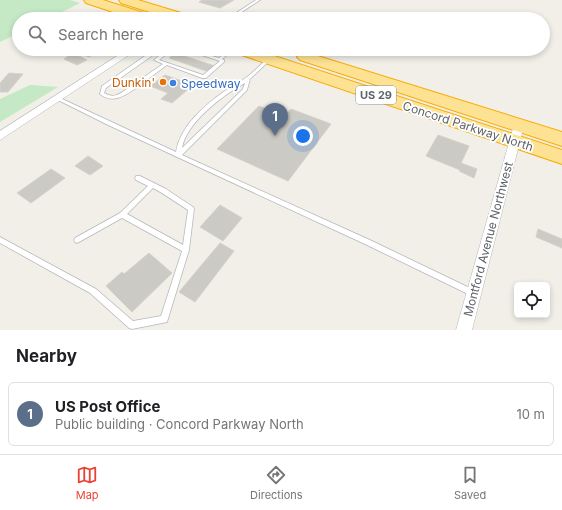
<!DOCTYPE html>
<meta charset="utf-8">
<style>
body{margin:0;font-family:Inter,sans-serif;background:#f6f6f6;color:#202124}
.controls{position:absolute;right:12px;bottom:12px;display:grid;overflow:hidden;border-radius:6px;box-shadow:0 2px 6px #0003}
.controls button{width:36px;height:36px;display:grid;place-items:center;padding:0;border:0;border-bottom:1px solid #e0e0e0;background:#fff;color:#202124;font:20px sans-serif}
.you{position:absolute;left:303px;top:136px;width:14px;height:14px;margin:-10px;border:3px solid #fff;border-radius:50%;background:#1a73e8;box-shadow:0 0 0 6px #1a73e833}
.badge{display:grid;place-items:center;width:26px;height:26px;border-radius:50%;background:#ea4335;color:#fff;font-size:13px;font-weight:700}
.pin{position:absolute;translate:-50% -33px;filter:drop-shadow(0 1px 2px #0008)}
.pin::after{content:'';position:absolute;top:21px;width:14px;height:12px;background:inherit;clip-path:polygon(0 0,100% 0,50% 100%)}
.list{margin:0;padding:0;list-style:none}
h2{display:flex;justify-content:space-between;align-items:center;height:52px;margin:0;padding:0 16px;font-size:17px}
h2 small{font-size:13px;font-weight:400;color:#757577}
.list li{display:grid;grid-template-columns:26px 1fr auto;gap:12px;align-items:center;box-sizing:border-box;height:64px;margin:0 8px 8px;padding:0 8px;border:1px solid #e0e0e0;border-radius:6px}
.list b{display:block;font-size:15px;white-space:nowrap}
.list p{margin:0;font-size:13px;white-space:nowrap;color:#757577}
.list em{font-size:13px;font-style:normal;color:#757577}
.icon{flex:none;width:22px;height:22px;fill:none;stroke:currentColor;stroke-width:2;stroke-linecap:round;stroke-linejoin:round}
.map{position:relative;flex:none;width:562px;height:330px;overflow:hidden}
.search{position:absolute;background:#fff;box-shadow:0 2px 6px #0003;left:12px;right:12px;top:12px;height:44px;display:flex;align-items:center;gap:10px;box-sizing:border-box;padding:0 14px;border-radius:22px;color:#757577;font-size:15px}
.sheet{height:124px;background:#fff}
nav{display:flex;justify-content:space-around;align-items:center;box-sizing:border-box;height:56px;border-top:1px solid #e0e0e0;background:#fff;font-size:11px;color:#757577}
nav a{display:grid;justify-items:center;gap:2px}
nav .on{color:#ea4335}
.map>svg:first-child{display:block}
</style>
<div class="map">
<svg width="562" height="330" viewBox="0 0 562 330">
<rect width="100%" height="100%" fill="#f1efe8"/>
<path fill="#c5e8c5" d="M0 0H70L80 3 48 19H19V33L0 42Z
M30 85 58 87 0 122V99Z"/>
<path fill="#cccac5" stroke="#d6d1c6" d="M202 0H234L220 8 199 2Z
M67 12 84 19H52Z
M75 49H107L104 50 102 49 89 57 73 50Z
M73 53 87 60 77 65 64 59Z
M175 53 215 66 209 72 169 58Z
M9 73 23 74 8 92H0V83Z
M165 75 193 85 172 103 161 99 168 93 150 86Z
M142 77 149 79 137 88 129 85Z
M259 106 285 116 291 109 331 124 288 181 217 149Z
M438 135 469 146 461 163 477 169 474 178 459 171 460 170 426 156Z
M88 156 103 166 90 175 75 166Z
M51 169 65 178 31 203 17 193Z
M220 205 242 218 223 241 200 227Z
M538 229 562 239V248L536 237Z
M220 243 234 251 195 302 179 292Z
M149 253 172 273 132 312 106 286 122 272 124 274Z"/>
<g fill="none" stroke-linecap="round" stroke-linejoin="round">
<g stroke="#b5b8bc" stroke-width="1.5">
<path id="lane" d="M256 0H260L231 19H227Z
M121 10 124 11 110 19H105Z
M147 49H153L163 52 168 49H173L159 60 203 75 220 61 183 49H189L219 58 230 49H234L222 59 224 60V62L206 78H202L167 65 148 79H144V77L163 64 154 60 161 54 156 53 106 88 104 93C119 102 124 86 136 86V88C125 96 112 104 100 94L102 86 152 51Z
M268 58H269L271 59 250 79 247 90 182 155 372 241 476 291 477 293 476 295 473 296 470 295 367 245 108 125 56 99V98H60L176 152C180 126 205 105 226 90 232 86 241 82 247 77 254 72 261 64 268 58ZM245 83 243 89 182 148C186 123 224 94 245 83Z
M136 176H140L166 189 193 207 194 209 189 250 167 322 132 329 129 328 90 293 0 243V237L96 289 133 321 161 316 182 251 122 218 79 242 77 243 75 242 74 240 75 238 120 213 148 186 136 180 135 178ZM153 188 162 193 188 210 183 245 127 214Z"/>
</g>
<g stroke="#b5b8bc" stroke-width="1">
<path id="street" d="M128 49H138L0 140V131Z
M519 122 524 125 472 330H456L514 125Z"/>
</g>
<g stroke="#f9ab00" stroke-width="2">
<path id="highway" d="M84 0H103L144 13 146 16 143 19H134L86 3Z
M119 0H138L191 16 193 19H172L121 3Z
M231 49H253L562 150V164L233 52Z
M305 52 562 132V146L300 60 297 57 300 54Z"/>
</g>
<use href="#lane" fill="#fff" fill-rule="evenodd"/>
<use href="#street" fill="#fff" fill-rule="evenodd"/>
<use href="#highway" fill="#fde293" fill-rule="evenodd"/>
</g>
<circle fill="#e8710a" stroke="#fff" stroke-width="1.5" cx="163" cy="82" r="4"/>
<circle fill="#3f7fe0" stroke="#fff" stroke-width="1.5" cx="173" cy="83" r="4"/>
<g text-anchor="middle" dominant-baseline="central" stroke-width="3.5" stroke-linejoin="round" paint-order="stroke">
<rect fill="#fff" stroke="#8f9295" stroke-width="1" x="356" y="86" width="40" height="18" rx="3"/>
<g font-size="11" font-weight="bold" fill="#5f6368">
<text x="376" y="95">US 29</text>
</g>
<g font-size="12" fill="#c56008" stroke="#fff" text-anchor="end">
<text x="155" y="82">Dunkin'</text>
</g>
<g font-size="12" fill="#366cbe" stroke="#fff" text-anchor="start">
<text x="181" y="83">Speedway</text>
</g>
<g font-size="12" fill="#5f6368" stroke="#fff">
<text transform="translate(468 126) rotate(18)">Concord Parkway North</text>
<text transform="translate(488 239) rotate(-75)">Montford Avenue Northwest</text>
</g>
</g>
</svg>
<div class="controls">
<button><svg class="icon" aria-label="locate" viewBox="0 0 24 24"><circle cx="12" cy="12" r="6"/><path d="M12 2v4M12 18v4M2 12h4M18 12h4"/></svg></button>
</div>
<div class="you"></div>
<div class="pin badge" style="left:275px;top:136px;background:#5c6f8a">1</div>
<div class="search"><svg class="icon" aria-label="search" viewBox="0 0 24 24"><circle cx="10" cy="10" r="6"/><path d="M15 15l6 6"/></svg>Search here</div>
</div>
<section class="sheet">
<h2>Nearby<small></small></h2>
<ul class="list">
<li><span class="badge" style="background:#5c6f8a">1</span><div><b>US Post Office</b><p>Public building · Concord Parkway North</p></div><em>10 m</em></li>
</ul>
</section>
<nav>
<a class="on"><svg class="icon" aria-label="map" viewBox="0 0 24 24"><path d="M3 6l6-2 6 2 6-2v14l-6 2-6-2-6 2zM9 4v14M15 6v14"/></svg>Map</a>
<a><svg class="icon" aria-label="directions" viewBox="0 0 24 24"><path d="M12 3l9 9-9 9-9-9zM9 14v-3h6M13 9l2 2-2 2"/></svg>Directions</a>
<a><svg class="icon" aria-label="saved" viewBox="0 0 24 24"><path d="M7 4h10v16l-5-4-5 4z"/></svg>Saved</a>
</nav>
